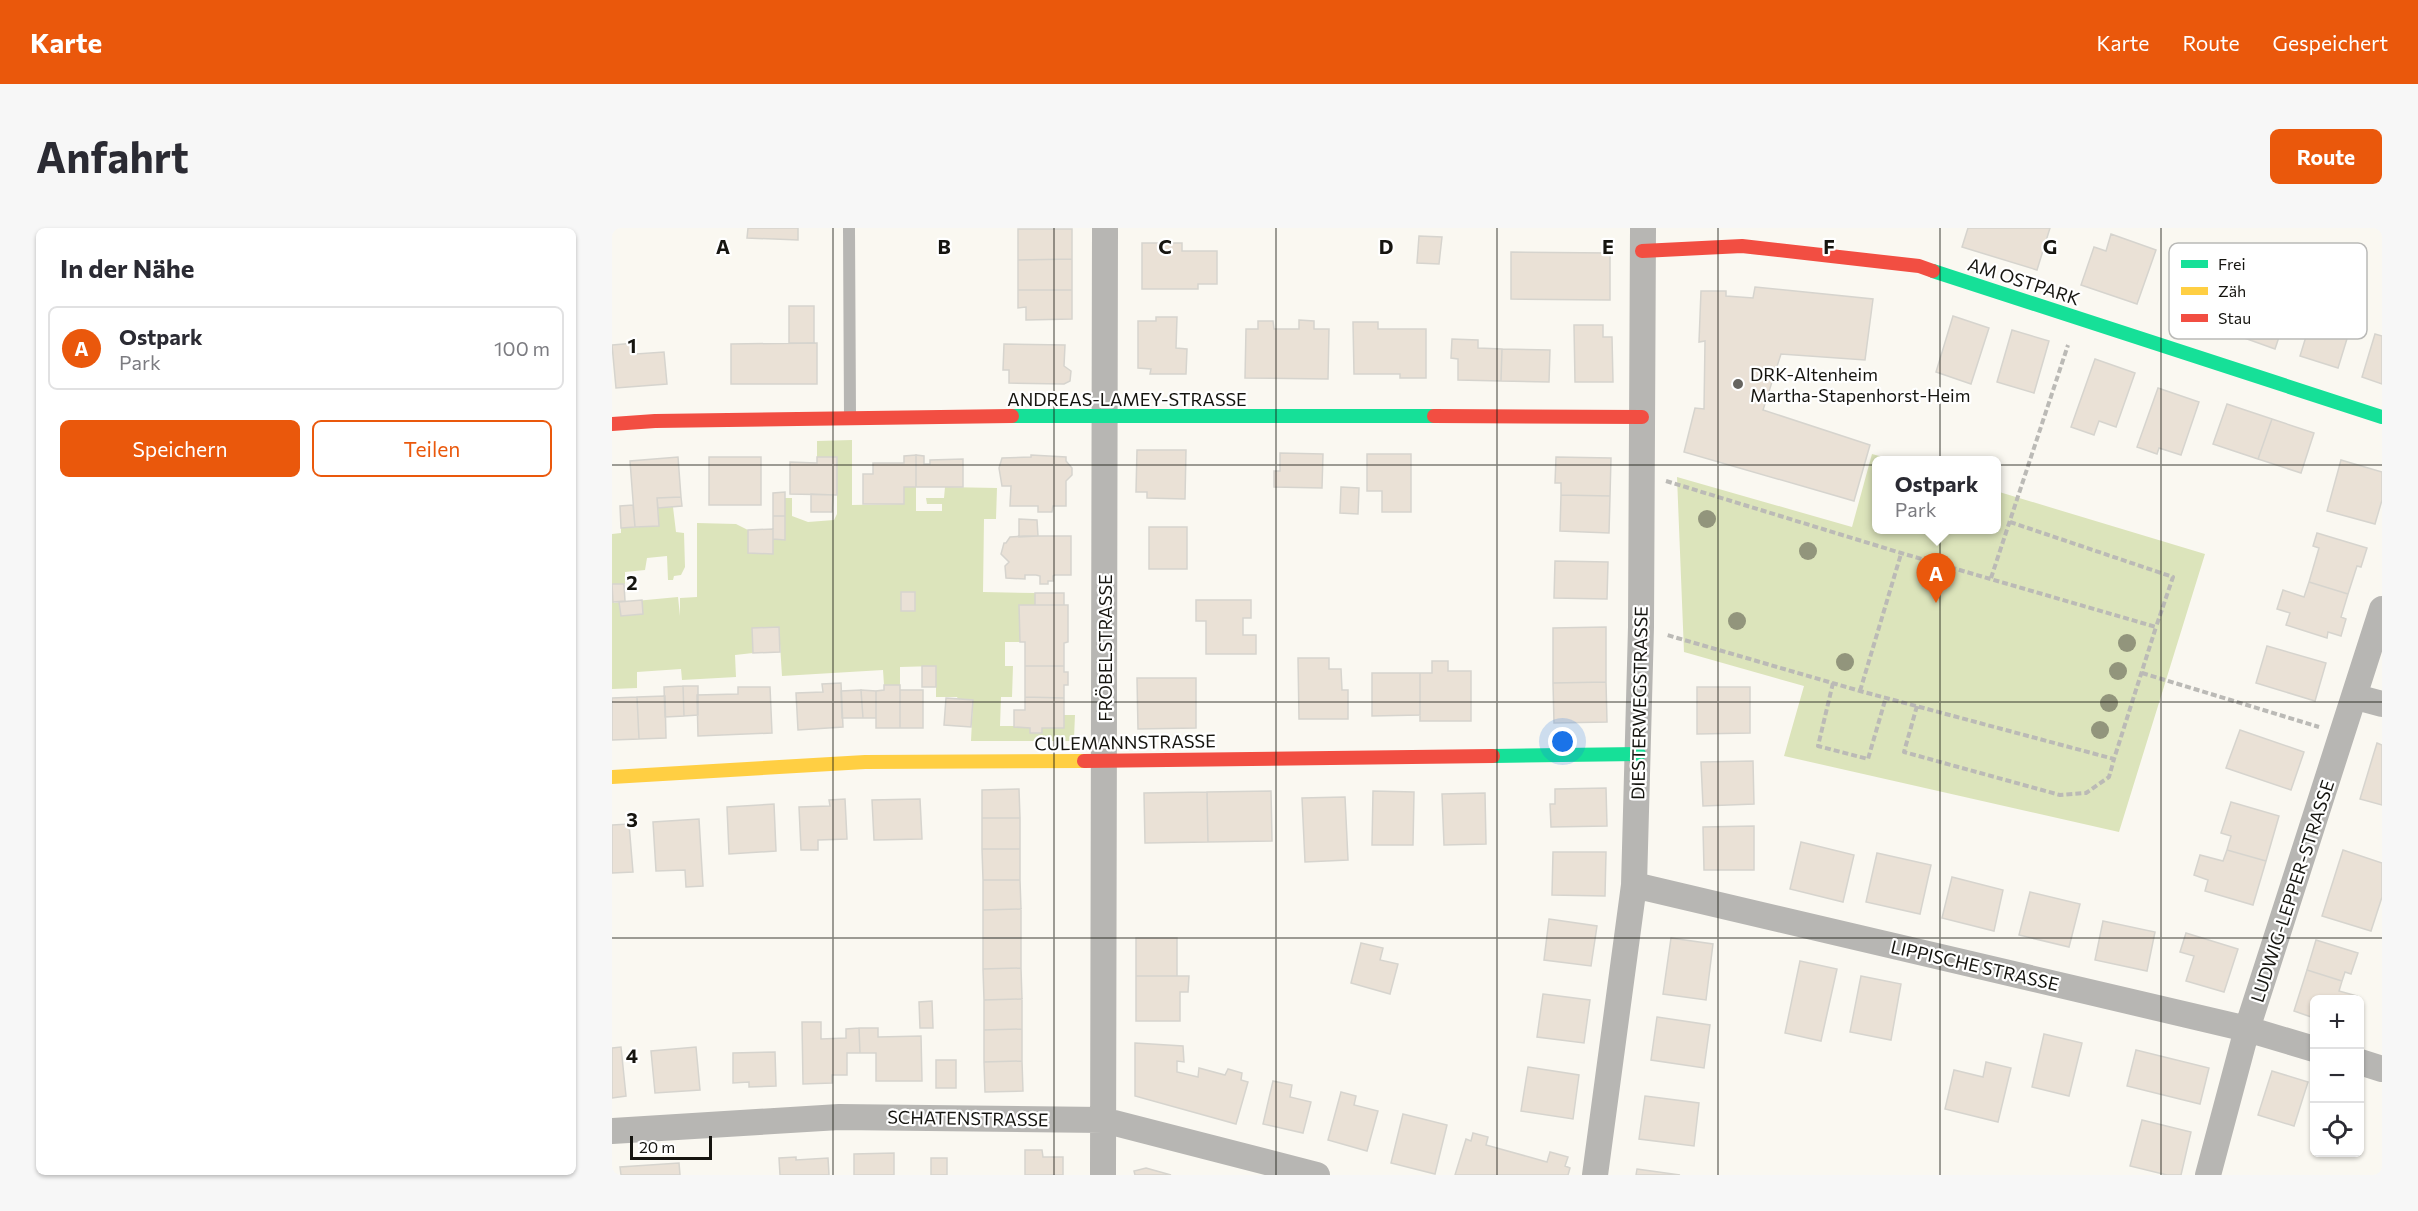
<!DOCTYPE html>
<html lang="de">
<meta charset="utf-8">
<style>
body{margin:0;font-family:Commissioner,sans-serif;background:#f7f7f7;color:#2b2b33}
.controls{position:absolute;right:18px;bottom:18px;display:grid;overflow:hidden;border-radius:9px;box-shadow:0 2px 4px #0004}
.controls button{width:54px;height:54px;display:grid;place-items:center;padding:0;border:0;border-bottom:2px solid #e1e1e2;background:#fff;color:#2b2b33;font:30px sans-serif}
.scale{position:absolute;left:18px;bottom:15px;width:82px;box-sizing:border-box;padding-left:6px;border:3px solid #161510;border-top:0;font-size:16px;line-height:21px;white-space:nowrap;color:#161510;-webkit-text-stroke:4px #fff;paint-order:stroke}
.you{position:absolute;left:951px;top:514px;width:21px;height:21px;margin:-15px;border:4px solid #fff;border-radius:50%;background:#1a73e8;box-shadow:0 0 0 9px #1a73e833}
.badge{display:grid;place-items:center;width:39px;height:39px;border-radius:50%;background:#ea580c;color:#fff;font-size:20px;font-weight:700}
.pin{position:absolute;translate:-50% -50px;filter:drop-shadow(0 2px 3px #0008)}
.pin::after{content:'';position:absolute;top:32px;width:21px;height:18px;background:inherit;clip-path:polygon(0 0,100% 0,50% 100%)}
.popup{position:absolute;left:1260px;top:228px;width:129px;height:78px;box-sizing:border-box;display:grid;place-content:center;border-radius:9px;background:#fff;filter:drop-shadow(0 2px 4px #0005);font-size:20px;white-space:nowrap;color:#7c7c81}
.popup b{font-size:22px;color:#2b2b33}
.popup::after{content:'';position:absolute;left:50%;top:100%;margin-left:-12px;border:12px solid transparent;border-top-color:#fff}
.list{margin:0;padding:0;list-style:none}
h2{display:flex;justify-content:space-between;align-items:center;height:78px;margin:0;padding:0 24px;font-size:26px}
h2 small{font-size:20px;font-weight:400;color:#7c7c81}
.list li{display:grid;grid-template-columns:39px 1fr auto;gap:18px;align-items:center;box-sizing:border-box;height:84px;margin:0 12px 12px;padding:0 12px;border:2px solid #e1e1e2;border-radius:9px}
.list b{display:block;font-size:22px;white-space:nowrap}
.list p{margin:0;font-size:20px;white-space:nowrap;color:#7c7c81}
.list em{font-size:20px;font-style:normal;color:#7c7c81}
.actions{display:flex;gap:12px;padding:18px 24px}
.actions a{flex:1;padding:14px 0;border:2px solid #ea580c;border-radius:9px;text-align:center;font-size:21px;color:#ea580c}
.actions .main{background:#ea580c;color:#fff}
.icon{flex:none;width:33px;height:33px;fill:none;stroke:currentColor;stroke-width:2;stroke-linecap:round;stroke-linejoin:round}
.map{position:relative;flex:none;width:1770px;height:947px;overflow:hidden;border-radius:9px}
header{display:flex;align-items:center;gap:36px;box-sizing:border-box;height:84px;padding:0 30px;background:#ea580c;color:#fff}
header strong{font-size:28px}
nav{display:flex;gap:33px;margin-inline-start:auto;font-size:21px}
.intro{display:flex;align-items:center;justify-content:space-between;box-sizing:border-box;height:144px;padding:0 36px}
h1{margin:0;font-size:42px}
.button{padding:15px 27px;border-radius:9px;background:#ea580c;color:#fff;font-size:21px;font-weight:700}
main{display:flex;gap:36px;padding:0 36px}
aside{flex:1;background:#fff;border-radius:9px;box-shadow:0 2px 4px #0004}
.map>svg:first-child{display:block}
</style>
<header>
<strong>Karte</strong>
<nav><a>Karte</a><a>Route</a><a>Gespeichert</a></nav>
</header>
<div class="intro"><h1>Anfahrt</h1><a class="button">Route</a></div>
<main>
<aside>
<h2>In der Nähe<small></small></h2>
<ul class="list">
<li><span class="badge">A</span><div><b>Ostpark</b><p>Park</p></div><em>100 m</em></li>
</ul>
<div class="actions"><a class="main">Speichern</a><a>Teilen</a></div>
</aside>
<div class="map">
<svg width="1770" height="947" viewBox="0 0 1770 947">
<rect width="100%" height="100%" fill="#faf8f1"/>
<path fill="#dce4bb" d="M240 212V277L292 276V259H304V283H330V276H315L314 270H332L333 259 385 260 384 291H372L371 364 423 365V377H408V414H393V438H401L400 469H389L388 498H413L430 504V500L452 487H463L462 510 457 513H359L361 472 346 471 345 469H324V438L288 439V457H272L271 442 170 448 167 400 140 401 141 425 123 427 124 449 70 452 69 441 25 444V460L0 461V360L2 375 66 369 68 388V370L85 369V295L124 296 136 302V325L160 326 161 311H173V270H180V288L196 294 222 292 225 286V229H205V213Z
M1260 226 1282 232H1264V302H1384V263L1593 326 1507 604 1172 528 1192 458 1072 424 1065 249 1240 299Z
M61 279 64 304 72 305 73 339 69 347 62 348 61 352H56L55 328 35 330 33 342 13 344V356H0V306L9 305V300L47 298 46 280Z"/>
<path fill="#eae1d6" stroke="#d6d4ce" stroke-width="1.5" d="M136 0H186V12L135 10Z
M1356 0H1438L1425 42 1350 19Z
M406 1H460V31L406 32Z
M1499 6 1544 22 1525 76 1469 57 1482 19 1494 23Z
M807 8 830 9 827 36 805 35Z
M530 15H570V23H605V56H586V61H530Z
M899 24 998 25V72L899 71Z
M1584 26 1602 33 1605 27 1624 35 1599 98 1561 84Z
M460 31V62H406V32Z
M1629 54 1640 58 1634 77 1623 74Z
M1640 58 1680 70 1663 121 1624 107Z
M1143 59 1261 71 1253 132 1169 126 1151 182 1258 217 1242 273 1072 224 1083 180 1092 181 1093 113 1087 114 1089 63H1114V68L1141 70Z
M406 62H460V91L414 92V79L406 80Z
M1718 70 1734 75 1731 84 1742 88 1726 140 1688 128 1704 76 1715 80Z
M1692 73 1704 76 1697 98 1686 95Z
M177 78H202V115H177Z
M1341 88 1377 100 1359 156 1324 144Z
M544 89H565L564 120 575 121 574 146H538L539 141 526 140V93H544Z
M687 92 702 93V101H717L716 151 633 150 634 101H646V93H661L662 101H687Z
M741 94H766V101H814V150H788V146H742Z
M962 97H991V109H1000L1001 154H963Z
M1400 102 1437 113 1422 165 1385 154Z
M1763 106 1770 108V156L1750 149Z
M840 111 866 112V120L890 121 889 153 846 152V131L839 130Z
M23 115 24 126 52 124 55 156 4 160 0 117Z
M205 115V156H119V116Z
M392 116 453 117 452 138 459 143 458 153 452 156 397 155V142H391Z
M890 121 938 122 937 154 889 153Z
M1483 131 1523 145 1504 199 1487 193 1482 207 1459 199Z
M1546 160 1587 174 1569 227 1547 220 1545 226 1525 219Z
M1615 176 1660 191 1646 231 1601 216Z
M1660 191 1702 205 1689 245 1646 231Z
M525 222H574L573 271 535 270V264H524Z
M668 225 711 226 710 260 662 259V243H668Z
M755 226H799V284H770V263H755Z
M304 227 312 228V236H318V232L351 231V259H304Z
M304 227V259H292V276H251V246H261V235H292V228Z
M419 227 454 229V233L460 240V247L454 253V278H441L440 284H426V278H398L399 258H390L387 240 390 230 419 229Z
M66 229 69 269 45 270 47 298 23 299 18 233Z
M97 229H149V277H97Z
M205 229H225V267L178 266V234L205 235Z
M944 229 999 230 998 268 949 267V255H943Z
M1729 232 1770 244V272L1763 296 1715 283Z
M729 259 747 260 746 286 728 285Z
M173 264V288H161V265Z
M199 266 221 267 220 284H199Z
M949 267 998 268 997 305 948 303Z
M69 269 70 278 46 280 45 270Z
M21 277 23 299 9 300 8 278Z
M161 288H173V312L161 311Z
M407 291 425 292 426 308 407 309Z
M537 299H575V341H537Z
M161 301V326L136 325V302Z
M1705 305 1755 320 1749 339 1745 338 1736 366 1697 354 1707 320 1701 318Z
M412 308H459V347H443L441 348V353H436V356H428V348L424 347H413V351L394 350 393 338 397 334 389 326 392 315H394L398 309Z
M943 333 996 334 995 371 942 370Z
M1697 354 1736 366 1729 389 1734 391 1729 408 1716 404 1715 410 1674 397 1678 385 1665 381 1671 362 1692 369Z
M0 356H12L13 373 1 374Z
M289 364H303V383H289Z
M423 365H452V377H423Z
M30 372 31 386 9 388 7 374Z
M584 372H639V390H631V407H644V426H594V393H584Z
M407 377H456V414L452 415V438H413V414H408Z
M167 399 168 424 141 425 140 400Z
M994 399V454L941 455V400Z
M1655 418 1714 435 1703 473 1644 455Z
M686 430H717V441H729L730 462H736V491H687Z
M820 433H836V443H859V493H808V445H820Z
M310 438H324V459H310Z
M413 438H452V444H456V457H452V470L413 469Z
M760 445H808V487L760 488Z
M525 450H584V500L526 501Z
M994 454 995 494 942 495 941 455Z
M229 455 231 499 186 502 184 465 211 464 210 456Z
M272 457H288V500H264V463L272 462Z
M71 458 72 488 53 489 52 459Z
M71 458H86V487L72 488Z
M126 459H158L160 505 86 508 85 467 126 466Z
M1085 459H1138V505L1085 506Z
M249 462 251 490H230L229 463Z
M249 462 264 463V490H251Z
M288 462H311V500H288Z
M53 468 54 510 27 511 25 469Z
M25 469 27 511 0 512V470Z
M413 469 452 470V500H430V505H418V500L402 499V482H413Z
M334 470 361 472 359 499 332 497Z
M1628 502 1692 524 1679 562 1614 540Z
M1765 515 1770 517V577L1748 571Z
M1141 533 1142 576 1091 578 1089 534Z
M994 560 995 598 939 599 938 576H943V561Z
M407 561 408 590H370V562Z
M659 563 660 613 596 614 595 564Z
M761 563 802 564 801 617H760Z
M595 564 596 614 533 615 532 565Z
M873 565 874 616 832 617 830 566Z
M733 569 736 632 693 634 690 570Z
M233 571 235 611 206 612V622H189L187 579 218 578 217 572Z
M308 571 310 611 262 612 260 572Z
M1619 574 1667 588 1654 633 1615 622 1619 608 1609 605Z
M162 576 164 623 117 626 115 579Z
M370 590H408V621H370Z
M87 591 91 658 74 659 73 642 44 643 41 594Z
M17 596 21 644 0 645V597Z
M1142 598V642H1092L1091 599Z
M1189 614 1242 627 1231 674 1178 661Z
M370 621H408V652H371Z
M1615 622 1654 633 1641 677 1593 663 1596 652 1582 647 1588 627 1611 633Z
M1731 622 1770 635V669L1759 703 1710 688Z
M941 624H994L993 668 940 667Z
M1265 625 1319 637 1308 686 1254 674Z
M1340 649 1391 662 1382 703 1330 690Z
M371 652H408L409 681 371 682Z
M1418 664 1468 676 1457 719 1407 707Z
M409 681V710H371V682Z
M937 691 985 698 979 738 932 732Z
M1491 693 1543 704 1535 743 1483 732Z
M1574 705 1626 721 1612 764 1574 753 1582 728 1568 724Z
M371 710H409V740L371 741Z
M524 710H565V748H524Z
M1059 710 1101 716 1094 772 1051 766Z
M1704 712 1746 725 1739 746 1733 744 1730 753 1695 742Z
M749 715 771 720 768 732 786 736 778 766 739 755Z
M1188 733 1225 741 1209 813 1173 805Z
M409 740 410 771 372 772 371 741Z
M1695 742 1730 753 1727 763 1745 768 1743 772H1702V790L1682 783Z
M524 748H577L576 764H568V793H524Z
M1249 748 1289 756 1279 812 1238 804Z
M931 766 978 772 972 815 925 809Z
M410 771V801L372 802V772Z
M320 773 321 800H308L307 774Z
M1045 789 1098 797 1092 840 1039 832Z
M190 794H209V811L234 810V801L247 800 248 825H235V847H220V855L191 856Z
M247 800H266V809L309 808 310 853H264V825H248Z
M410 801V833L372 834V802Z
M1432 806 1470 815 1457 868 1420 859Z
M523 815 571 818 572 834 565 833V844L586 849 587 840 613 847 616 841 630 845 629 852 636 854 624 896 523 868Z
M9 819 14 868 0 870V820Z
M84 819 88 862 43 865 39 823Z
M1524 822 1597 840 1588 876 1515 858Z
M163 824 164 858 137 859V854L121 855V825Z
M324 832H344V860H324Z
M410 833 411 863 373 864 372 834Z
M1374 834 1399 840 1386 894 1333 881 1342 842 1371 849Z
M916 839 967 847 961 891 909 883Z
M1660 843 1696 854 1682 898 1646 887Z
M661 853 680 857 678 869 699 874 691 905 651 896Z
M729 864 744 868 742 877 766 883 755 923 716 912Z
M1033 868 1087 875 1082 918 1027 911Z
M791 886 835 897 823 946 779 935Z
M1530 892 1579 904 1569 947H1555L1518 938Z
M861 905 876 909 874 917 935 934 938 924 956 929 953 938 958 940 956 947H843L854 911 859 913Z
M413 922H430L431 929H451V947H413Z
M282 925V947H242V926Z
M184 929V932L216 930 217 947H168L167 930Z
M319 930H335V947H319Z
M67 935 68 947H9L8 939Z
M534 940 559 947H523L522 943Z
M1025 941 1068 947H1024Z"/>
<g fill="none" stroke-linecap="round" stroke-linejoin="round">
<path stroke="#bbbab6" stroke-width="4" stroke-dasharray="6 3" stroke-linecap="butt" d="M1054 253 1289 325 1544 399 1502 531 1248 463 1055 407
M1398 294 1561 349 1544 399
M1379 350 1456 117
M1530 445 1707 499
M1221 455 1206 518 1256 531 1274 469
M1248 463 1289 326
M1305 478 1292 524 1448 567 1474 565 1497 549 1502 531"/>
<path stroke="#b7b6b3" stroke-width="12" d="M237 0 238 188"/>
<path stroke="#b7b6b3" stroke-width="26" d="M1744 469 1770 476
M1022 657 1635 801 1702 821
M1748 834 1770 841
M0 903 227 889 491 892 705 947
M491 947 493 0
M983 947 1022 657 1029 399 1031 0
M1596 947 1635 801 1770 381"/>
<path stroke="#16e098" stroke-width="14" d="M1321 43 1770 189
M400 188H822
M881 528 1027 526"/>
<path stroke="#ffcf43" stroke-width="14" d="M0 549 253 534 472 533"/>
<path stroke="#f24e42" stroke-width="14" d="M1030 23 1130 18 1307 38 1321 43
M822 188 1030 189
M0 196 43 193 400 188
M472 533 881 528"/>
</g>
<g fill="#92957c">
<circle cx="1095" cy="291" r="9"/>
<circle cx="1196" cy="323" r="9"/>
<circle cx="1125" cy="393" r="9"/>
<circle cx="1515" cy="415" r="9"/>
<circle cx="1233" cy="434" r="9"/>
<circle cx="1506" cy="443" r="9"/>
<circle cx="1497" cy="475" r="9"/>
<circle cx="1488" cy="502" r="9"/>
</g>
<path fill="none" stroke="#161510" stroke-width="1.5" stroke-opacity="0.55" d="M221 0V947M442 0V947M664 0V947M885 0V947M1106 0V947M1328 0V947M1549 0V947M0 237H1770M0 474H1770M0 710H1770"/>
<circle fill="#66645f" stroke="#fff" stroke-width="2" cx="1126" cy="156" r="6"/>
<g text-anchor="middle" dominant-baseline="central" stroke-width="4.5" stroke-linejoin="round" paint-order="stroke">
<g font-size="18" fill="#161510" stroke="#fff">
<text transform="translate(1412 53) rotate(18)">AM OSTPARK</text>
<text x="515" y="171">ANDREAS-LAMEY-STRASSE</text>
<text transform="translate(493 420) rotate(-90)">FRÖBELSTRASSE</text>
<text transform="translate(1027 475) rotate(-89)">DIESTERWEGSTRASSE</text>
<text transform="translate(513 514) rotate(-1)">CULEMANNSTRASSE</text>
<text transform="translate(1680 663) rotate(-72)">LUDWIG-LEPPER-STRASSE</text>
<text transform="translate(1363 737) rotate(13)">LIPPISCHE STRASSE</text>
<text transform="translate(356 890) rotate(1)">SCHATENSTRASSE</text>
</g>
<g font-size="18" fill="#161510" stroke="#fff" text-anchor="start">
<text x="1138" y="146">DRK-Altenheim<tspan x="1138" dy="21">Martha-Stapenhorst-Heim</tspan></text>
</g>
</g>
<rect x="1557" y="15" width="198" height="96" rx="9" fill="#fff" stroke="#b9b9b7" stroke-width="1.5"/>
<rect x="1569" y="32" width="27" height="8" fill="#16e098"/>
<rect x="1569" y="59" width="27" height="8" fill="#ffcf43"/>
<rect x="1569" y="86" width="27" height="8" fill="#f24e42"/>
<g font-size="16" fill="#161510">
<text x="1606" y="42">Frei</text>
<text x="1606" y="69">Zäh</text>
<text x="1606" y="96">Stau</text>
</g>
<g font-size="20" text-anchor="middle" font-weight="bold" fill="#161510" stroke="#fff" stroke-width="4.5" stroke-linejoin="round" paint-order="stroke">
<text x="111" y="26">A</text>
<text x="332" y="26">B</text>
<text x="553" y="26">C</text>
<text x="774" y="26">D</text>
<text x="996" y="26">E</text>
<text x="1217" y="26">F</text>
<text x="1438" y="26">G</text>
<text x="20" y="125">1</text>
<text x="20" y="362">2</text>
<text x="20" y="599">3</text>
<text x="20" y="835">4</text>
</g>
</svg>
<div class="controls">
<button>+</button>
<button>−</button>
<button><svg class="icon" aria-label="locate" viewBox="0 0 24 24"><circle cx="12" cy="12" r="6"/><path d="M12 2v4M12 18v4M2 12h4M18 12h4"/></svg></button>
</div>
<div class="scale">20 m</div>
<div class="you"></div>
<div class="pin badge" style="left:1324px;top:375px">A</div>
<div class="popup"><b>Ostpark</b>Park</div>
</div>
</main>
